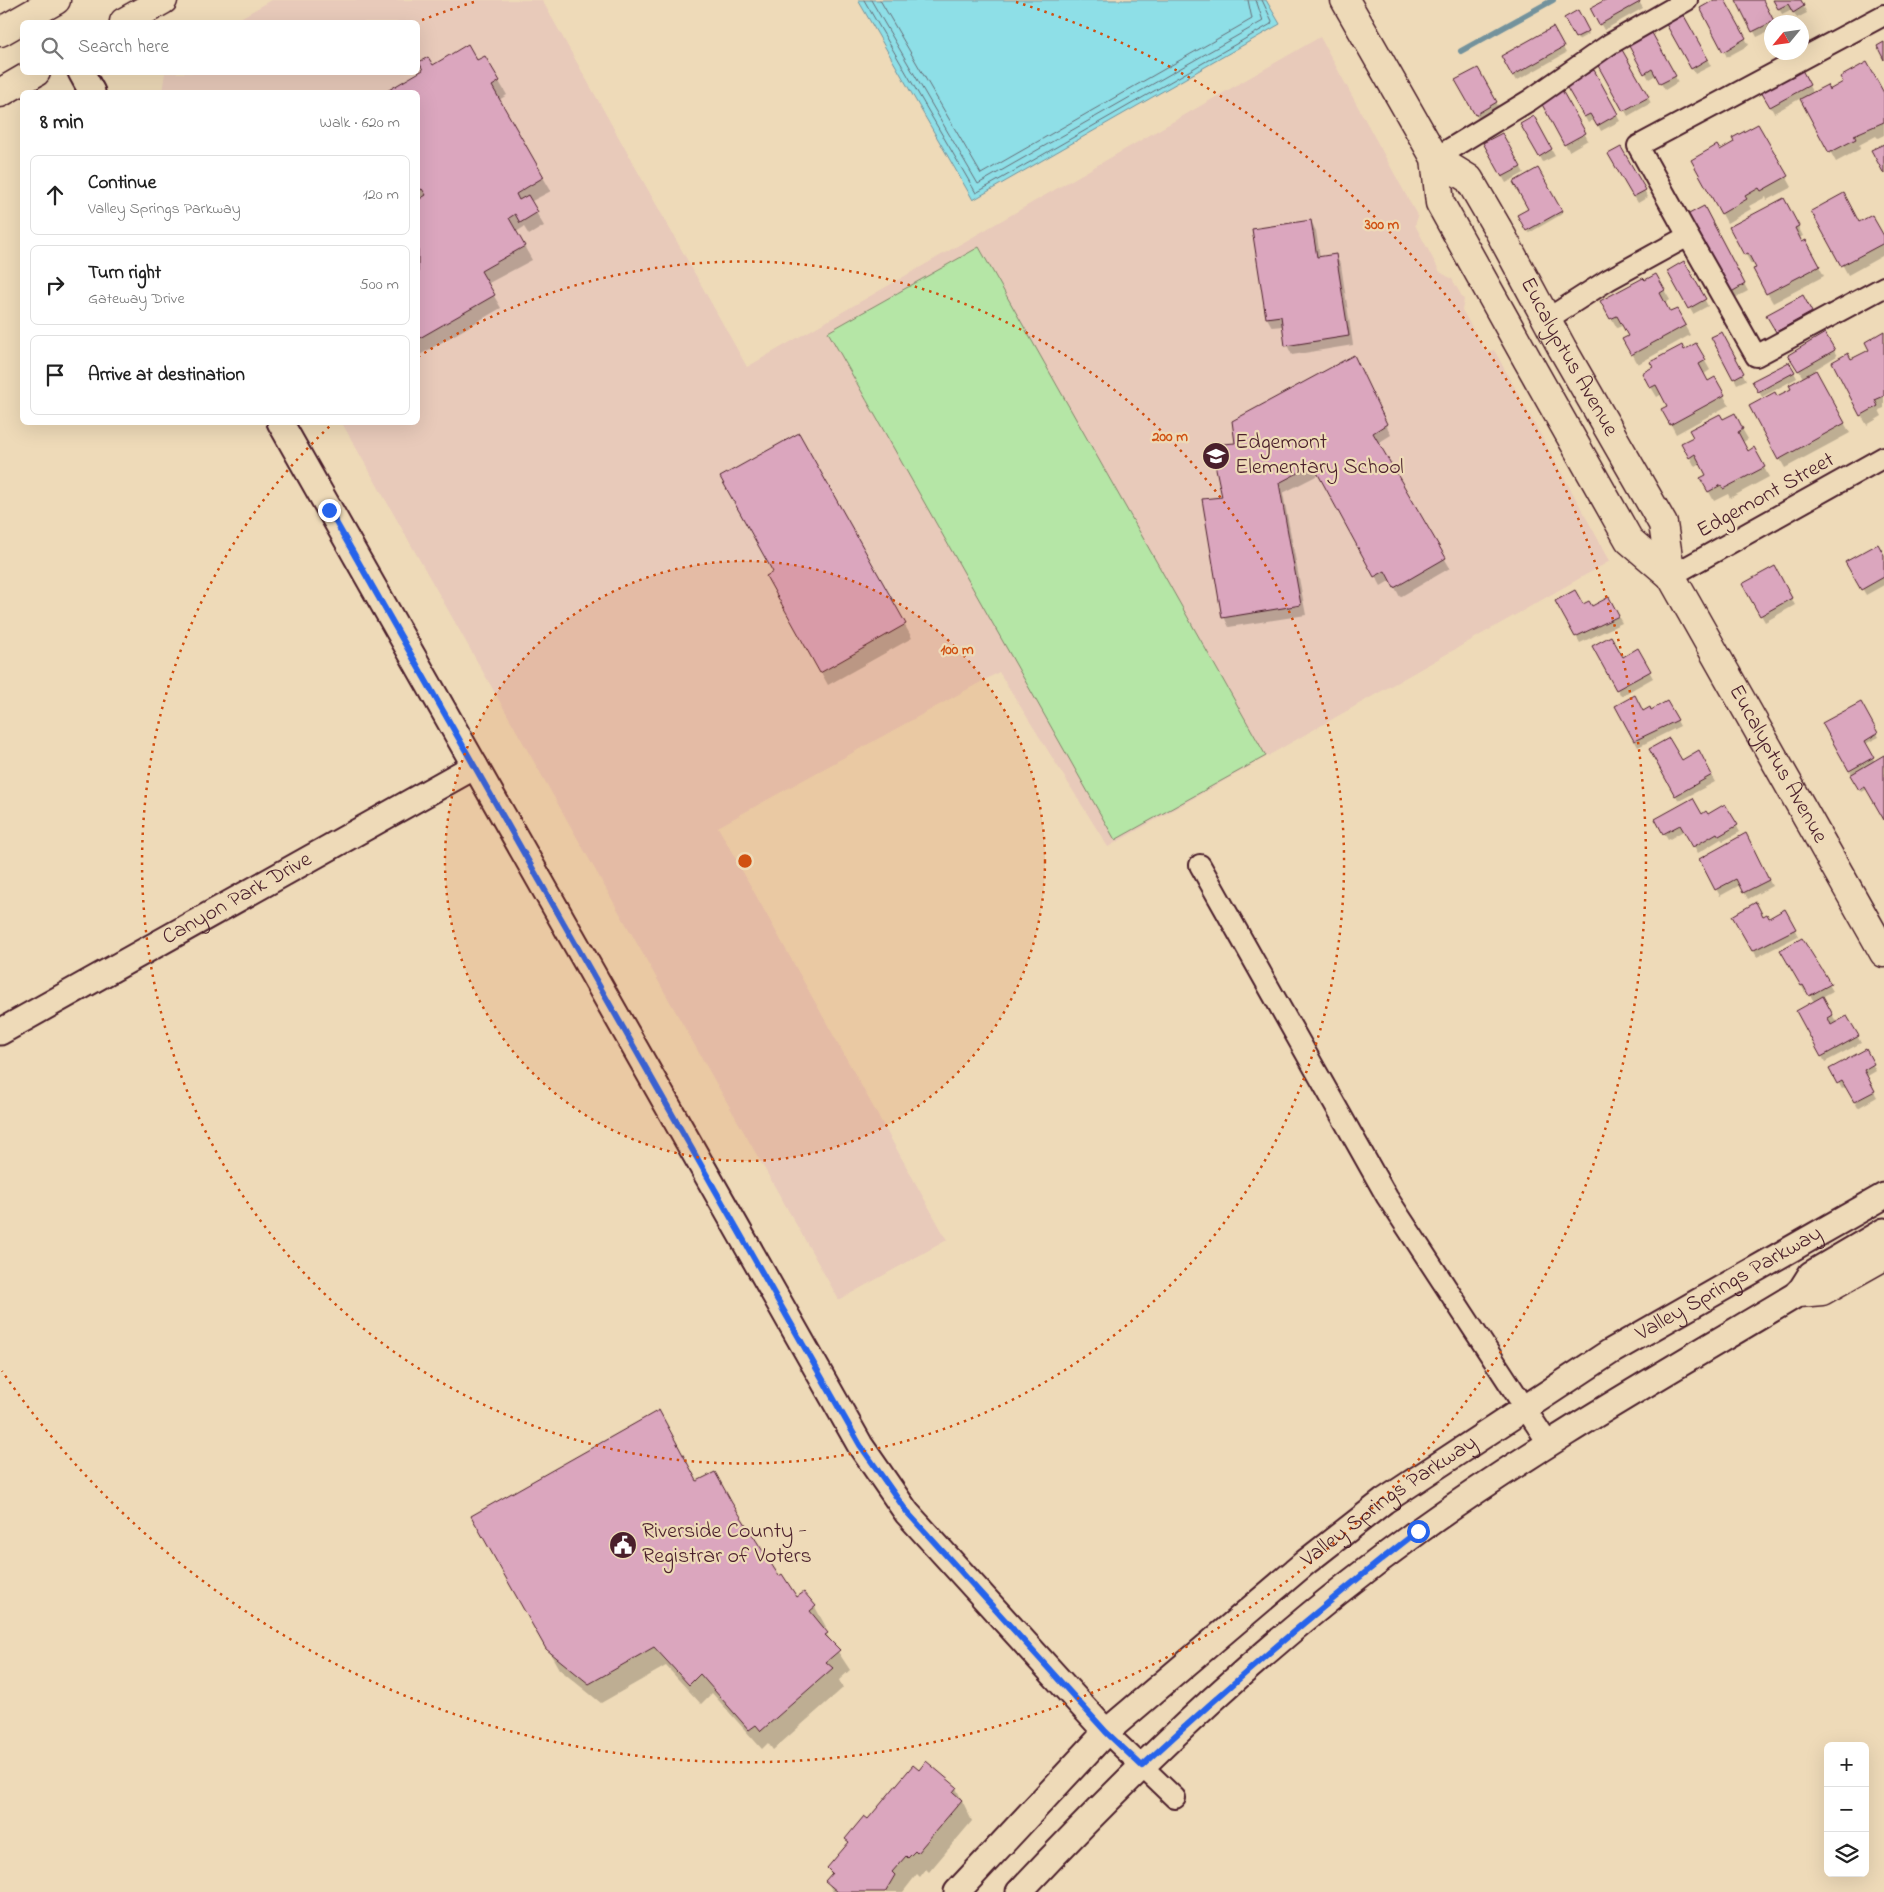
<!DOCTYPE html>
<meta charset="utf-8">
<style>
body{margin:0;font-family:"Indie Flower",sans-serif;background:#f2f2f2;color:#222}
.controls{position:absolute;right:15px;bottom:15px;display:grid;overflow:hidden;border-radius:8px;box-shadow:0 5px 20px #0002}
.controls button{width:45px;height:45px;display:grid;place-items:center;padding:0;border:0;border-bottom:1px solid #e0e0e0;background:#fff;color:#222;font:25px sans-serif}
.compass{position:absolute;left:1764px;top:15px;width:45px;height:45px;border-radius:50%;background:#fff;box-shadow:0 5px 20px #0002;rotate:241deg}
.stop{position:absolute;width:15px;height:15px;margin:-11px;border:4px solid #2563eb;border-radius:50%;background:#fff}
.stop.end{background:#2563eb;border-color:#fff;box-shadow:0 1px 5px #0008}
.list{margin:0;padding:0;list-style:none}
h2{display:flex;justify-content:space-between;align-items:center;height:65px;margin:0;padding:0 20px;font-size:21px}
h2 small{font-size:16px;font-weight:400;color:#767676}
.list li{display:grid;grid-template-columns:32px 1fr auto;gap:15px;align-items:center;box-sizing:border-box;height:80px;margin:0 10px 10px;padding:0 10px;border:1px solid #e0e0e0;border-radius:8px}
.list b{display:block;font-size:19px;white-space:nowrap}
.list p{margin:0;font-size:16px;white-space:nowrap;color:#767676}
.list em{font-size:16px;font-style:normal;color:#767676}
.icon{flex:none;width:28px;height:28px;fill:none;stroke:currentColor;stroke-width:2;stroke-linecap:round;stroke-linejoin:round}
.map{position:relative;flex:none;width:1884px;height:1892px;overflow:hidden}
.search{position:absolute;background:#fff;box-shadow:0 5px 20px #0002;left:20px;top:20px;width:400px;height:55px;display:flex;align-items:center;gap:12px;box-sizing:border-box;padding:0 18px;border-radius:8px;color:#767676;font-size:19px}
.panel{position:absolute;background:#fff;box-shadow:0 5px 20px #0002;left:20px;top:90px;width:400px;height:335px;border-radius:8px}
.map>svg:first-child{display:block}
</style>
<div class="map">
<svg width="1884" height="1892" viewBox="0 0 1884 1892">
<rect width="100%" height="100%" fill="#eedab8"/>
<filter id="ink" filterUnits="userSpaceOnUse"><feTurbulence type="fractalNoise" baseFrequency=".02" numOctaves="2"/><feDisplacementMap in="SourceGraphic" scale="10" xChannelSelector="R" yChannelSelector="G"/><feConvolveMatrix kernelMatrix="1 2 1 2 8 2 1 2 1" color-interpolation-filters="sRGB"/></filter>
<g filter="url(#ink)">
<path fill="#e8caba" d="M272 0H542L747 367 1320 37 1418 217 1415 225 1440 272 1452 279 1464 300 1462 310 1486 352 1494 350 1610 561 1108 847 999 672 718 827 947 1240 839 1300 342 423 418 422V92H162L165 73 418 72V22H233Z"/>
<path fill="#b5e6a6" stroke="#808268" d="M979 247 1266 756 1115 840 828 332Z"/>
<path fill="#8edfe7" stroke="#73929c" d="M858 0H1266L1280 24 973 200Z"/>
<path fill="#0003" d="M1608 0H1638L1643 8 1604 30 1592 9Z
M1717 0H1724L1749 45 1727 57 1724 51Z
M1737 0H1762L1774 22H1772V30L1757 37Z
M1774 0H1800L1807 13 1797 18 1792 9 1782 14Z
M1577 12 1589 34 1578 40 1566 18Z
M1683 16 1711 66 1695 74 1668 25Z
M1553 29 1566 53 1516 81 1502 57Z
M1652 34 1678 82 1665 90 1656 75 1649 79 1630 46Z
M1621 50 1651 103 1628 116 1598 62Z
M485 58 507 95 499 100 551 191 530 202 544 226 529 235 524 227 516 232 532 260 487 284 501 308 418 356V92L389 91 433 66 477 62Z
M1478 70 1500 109 1479 120 1457 81Z
M1800 70 1813 93 1829 91 1884 95V135L1878 138 1876 136 1859 145 1860 149 1836 162 1801 98 1774 113 1762 91Z
M1593 72 1620 121 1601 131 1595 119 1588 123 1568 86Z
M1558 87 1588 140 1569 151 1539 97Z
M1533 118 1555 156 1543 162 1522 124Z
M1758 126 1792 187 1767 200 1766 197 1749 206 1751 209 1727 223 1693 160 1720 152 1736 143Z
M1502 134 1524 173 1506 183 1484 144Z
M1620 149 1648 197 1638 203 1610 155Z
M1538 170 1562 214 1529 233 1519 215 1529 210Z
M1703 208 1748 291 1733 299Z
M1789 209 1803 236 1799 238 1802 244 1811 251 1824 276 1773 303 1754 270 1757 268 1754 262 1751 264 1731 227Z
M1813 211 1859 223 1884 238V255L1848 275Z
M1311 221 1316 231 1320 257 1335 255 1341 265 1353 345 1292 355 1287 345 1283 326 1272 327 1267 318Z
M1684 263 1708 306 1693 314 1669 272Z
M1656 276 1670 300 1664 304 1670 314 1676 311 1690 335 1638 364 1624 339 1629 336 1624 325 1617 328 1602 301Z
M1803 297 1815 319 1780 338 1768 315Z
M1884 334V408L1879 410 1882 416 1867 425 1861 415 1851 361 1870 350Z
M1825 335 1837 356 1814 370 1850 433 1785 468 1750 407 1777 398 1793 389 1803 378 1790 355Z
M1725 339 1746 380 1737 384 1734 378Z
M1696 345 1710 370 1704 374 1708 382 1714 379 1729 405 1676 434 1663 410 1669 406 1662 394 1657 397 1643 374Z
M1789 363 1797 378 1762 397 1754 382Z
M1359 366 1391 435 1378 443 1450 568 1400 597 1391 580 1381 586 1320 474 1283 493 1306 615 1229 627 1224 617V498L1236 444Z
M1734 415 1748 439 1743 442 1748 452 1754 449 1769 477 1730 498 1728 494 1714 501 1702 479 1708 476 1701 463 1695 467 1683 444Z
M798 434 912 638 828 685 768 577 775 573Z
M1884 557V585L1866 595 1847 562Z
M1774 568 1795 605 1765 622 1744 585Z
M1608 598 1622 623 1580 643 1557 602 1592 607Z
M1594 647 1622 658 1637 650 1653 678 1621 696Z
M1667 703 1680 726 1638 747 1616 707 1651 712Z
M1860 703 1879 737 1865 744 1875 762 1884 757V817L1867 789 1862 792 1824 724Z
M1651 750 1681 762 1698 752 1715 782 1679 801Z
M1725 806 1740 832 1723 841 1721 839 1698 853 1685 830 1668 840 1656 820 1708 816Z
M1749 841 1772 886 1748 899 1740 885 1720 896 1700 859Z
M1785 911 1798 936 1757 957 1734 916 1769 920Z
M1801 939 1833 991 1822 997 1837 1023 1847 1018 1861 1043 1825 1062 1798 1012 1815 1003 1807 990 1805 992 1782 951Z
M1865 1050 1876 1071 1866 1077 1877 1097 1858 1108 1847 1087 1842 1089 1831 1069Z
M698 1483 734 1509 779 1578 797 1598 804 1593 815 1607 826 1627 823 1629 850 1670 839 1680 843 1688 773 1750 768 1743 762 1749 712 1693 701 1704 666 1666 601 1703 559 1669 473 1517Z
M919 1771 956 1788 972 1821 929 1872 926 1869 920 1877 917 1874 903 1892H833L827 1881 832 1875 828 1869 849 1844 847 1839Z"/>
<g fill="none" stroke-linecap="round" stroke-linejoin="round">
<path stroke="#656c76" stroke-width="1" d="M864 0 976 193 1271 24 1272 21 1262 0
M871 0 978 184 1263 21 1256 0
M880 0 981 174 1252 19 1248 0"/>
<path stroke="#73929c" stroke-width="6" d="M1461 51 1553 0"/>
</g>
<path fill="#dba6be" stroke="#4a1f2b" d="M1605 0H1639L1640 2 1599 25 1590 8Z
M1714 0H1725L1746 38 1723 52 1700 8Z
M1736 0H1763L1774 21 1752 32Z
M1773 0H1801L1804 6 1793 13 1788 4 1778 9Z
M1578 10 1589 31 1575 38 1564 18Z
M1683 14 1708 59 1691 69 1666 24Z
M1553 27 1564 47 1512 76 1501 56Z
M1652 33 1676 76 1660 84 1652 69 1644 74 1629 46Z
M1884 42V60L1877 46Z
M468 44 477 60 485 56 500 81 492 86 544 177 516 194 519 200 528 195 538 212 520 223 515 214 509 218 525 246 481 271 495 295 418 339V200L426 195 422 189 418 191V92H388L387 91 423 70 419 62 428 57 433 65Z
M1621 48 1649 97 1623 111 1596 62Z
M1867 62 1884 93V122L1854 135 1856 139 1829 153 1800 99 1827 85 1829 90 1843 82 1840 77Z
M1478 68 1497 102 1475 115 1455 80Z
M1801 68 1810 85 1770 107 1760 90Z
M1594 70 1618 114 1597 126 1590 114 1584 117 1566 86Z
M1559 85 1586 133 1564 145 1538 97Z
M1534 116 1552 149 1539 157 1520 124Z
M1758 124 1788 176 1761 191 1759 188 1745 196 1747 199 1721 214 1691 160 1717 145 1720 150 1734 142 1732 138Z
M1502 133 1521 167 1502 177 1483 143Z
M1884 144V174L1871 150Z
M1621 147 1646 190 1633 197 1608 154Z
M1538 168 1562 211 1526 231 1517 215 1528 209 1513 182Z
M1844 193 1859 222 1872 215 1884 236V243L1841 266 1811 211Z
M1784 198 1799 226 1795 228 1802 242 1806 240 1820 266 1766 294 1753 269 1756 268 1748 253 1744 255 1729 227Z
M1704 206 1745 284 1728 294 1687 215Z
M1311 220 1317 257 1336 254 1349 336 1285 346 1281 316 1266 318 1252 229Z
M1684 261 1706 299 1688 309 1667 271Z
M1656 274 1665 290 1660 293 1670 312 1677 309 1686 325 1631 355 1622 339 1628 336 1617 316 1610 319 1600 301 1643 278 1645 280Z
M1803 295 1812 312 1776 332 1766 315Z
M1884 331V396L1875 400 1878 406 1860 416 1832 362 1848 353 1851 359 1869 350 1865 342Z
M1722 332 1744 373 1733 379 1711 337Z
M1825 333 1835 350 1798 371 1788 355Z
M1696 343 1706 360 1699 364 1708 381 1715 377 1725 395 1670 425 1661 409 1667 406 1656 385 1650 388 1642 373 1653 367 1650 362 1682 345 1684 350Z
M1354 355 1387 424 1373 433 1446 558 1394 588 1385 571 1374 577 1313 465 1279 483 1301 605 1222 618 1202 499 1222 497 1211 445 1235 443 1232 421Z
M1789 362 1795 372 1758 392 1752 381Z
M1816 370 1845 423 1778 460 1749 406 1775 392 1777 396 1791 389 1789 385Z
M1735 413 1743 429 1738 432 1748 451 1754 447 1765 467 1723 489 1721 485 1708 492 1700 478 1706 475 1695 454 1689 458 1681 443 1693 437 1689 430 1720 414 1723 419Z
M799 433 906 624 820 673 766 576 773 572 720 477Z
M1878 544 1884 555V577L1861 590 1845 562Z
M1775 566 1792 598 1760 616 1742 584Z
M1575 590 1583 604 1589 601 1592 606 1609 597 1619 616 1575 637 1555 601Z
M1611 636 1623 657 1638 648 1651 671 1616 690 1592 646Z
M1635 695 1643 711 1650 707 1651 710 1667 701 1678 720 1634 741 1615 706Z
M1861 702 1878 733 1865 741 1874 757 1849 771 1822 723Z
M1669 738 1682 760 1699 750 1712 775 1675 796 1649 749Z
M1884 755V820L1865 787 1859 790 1850 775Z
M1693 798 1702 814 1706 811 1708 814 1725 804 1738 825 1719 836 1717 833 1693 847 1680 825 1663 834 1655 819Z
M1746 833 1769 880 1743 893 1736 879 1715 890 1699 859Z
M1756 902 1763 916 1767 914 1769 918 1785 909 1796 929 1752 951 1732 916Z
M1802 938 1831 984 1809 996 1803 985 1801 986 1780 950Z
M1823 996 1833 1015 1828 1018 1831 1025 1847 1016 1859 1036 1821 1057 1796 1011Z
M1866 1049 1874 1064 1864 1070 1875 1091 1854 1102 1842 1081 1837 1084 1829 1069Z
M659 1410 697 1481 715 1472 732 1503 779 1576 782 1574 797 1597 804 1592 816 1606 810 1611 828 1633 825 1635 840 1650 826 1662 833 1668 761 1731 756 1725 749 1730 700 1674 689 1685 654 1647 589 1684 546 1649 471 1516Z
M926 1761 957 1787 953 1792 962 1800 917 1853 915 1851 908 1858 906 1856 892 1872 895 1875 885 1892H838L825 1881 832 1873 827 1868 849 1842 845 1839 864 1816 868 1819 913 1765 919 1770Z"/>
<g fill="none" stroke-linecap="round" stroke-linejoin="round">
<g stroke="#4a1f2b" stroke-width="24">
<path id="minor" d="M1435 158 1530 100 1610 44 1687 0
M1688 236 1638 146 1884 15
M1546 320 1608 280 1688 236 1756 356 1884 287
M1671 576 1884 457
M1200 865 1387 1197 1548 1443
M1106 1732 1175 1798"/>
</g>
<g stroke="#4a1f2b" stroke-width="29">
<g id="tertiary">
<path d="M81 72 92 92"/>
<path d="M280 422 860 1445 907 1513 1106 1732"/>
<path id="s1" d="M0 1032 475 766"/>
<path id="s2" d="M957 1892 1106 1732 1306 1562 1384 1501 1610 1352 1884 1196"/>
<path d="M1019 1892C1142 1761 1274 1635 1420 1530 1541 1443 1671 1370 1799 1293L1811 1274 1884 1231"/>
</g>
</g>
<g stroke="#4a1f2b" stroke-width="31">
<g id="secondary">
<path id="s3" d="M1345 0 1435 158 1440 203 1528 361 1629 540 1671 576 1884 953"/>
<path d="M124 22 163 0"/>
<path d="M0 32 56 0"/>
<path d="M0 93 36 72"/>
<path id="s4" d="M1435 158 1469 179 1498 229 1562 348 1663 524 1671 576"/>
<path d="M1799 1293 1822 1291 1884 1256"/>
</g>
</g>
<use href="#minor" stroke="#eedab8" stroke-width="20"/>
<use href="#tertiary" stroke="#eedab8" stroke-width="25"/>
<use href="#secondary" stroke="#eedab8" stroke-width="28"/>
</g>
</g>
<g fill="none" stroke-linecap="round" stroke-linejoin="round" filter="url(#ink)">
<path stroke="#2563eb" stroke-width="6" d="M329 510 860 1445 907 1512 1106 1732 1142 1766C1231 1684 1322 1605 1418 1531"/>
</g>
<circle cx="745" cy="861" r="300" fill="#d05011" fill-opacity=".12"/>
<g fill="none" stroke="#d05011" stroke-width="2.5" stroke-dasharray="2.5 5">
<circle cx="745" cy="861" r="300"/>
<path d="M418 357A601 601 0 1 1 331 425"/>
<path d="M422 20A901 901 0 0 1 474 2M1016 2A901 901 0 1 1 2 1371"/>
</g>
<defs>
<g id="school-disc" transform="scale(1.4375)"><circle r="9.5" fill="#4a1f2b" stroke="#eedab8"/><path d="M0-5L7-2L0 1L-7-2ZM-4 1L0 2.5L4 1V4Q0 6-4 4Z" fill="#fff"/></g>
<g id="civic-disc" transform="scale(1.4375)"><circle r="9.5" fill="#4a1f2b" stroke="#eedab8"/><path d="M-.6-6.5H3V-4.5H.6V-3L4-1V1h2V6H-6V1h2V-1L-.6-3ZM-1.2 2.5V6h2.4V2.5Z" fill="#fff"/></g>
</defs>
<g fill-rule="evenodd">
<use href="#school-disc" x="1216" y="456"/>
<use href="#civic-disc" x="623" y="1545"/>
</g>
<g text-anchor="middle" dominant-baseline="central" stroke-width="4.5" stroke-linejoin="round" paint-order="stroke">
<g font-size="22" fill="#4a1f2b" stroke="#eedab8">
<text stroke="none"><textPath href="#s4" startOffset="244">Eucalyptus Avenue</textPath></text>
<text transform="translate(1766 496) rotate(-29)">Edgemont Street</text>
<text stroke="none"><textPath href="#s3" startOffset="885">Eucalyptus Avenue</textPath></text>
<text stroke="none"><textPath href="#s1" startOffset="272">Canyon Park Drive</textPath></text>
<text stroke="none"><textPath href="#s2" startOffset="988">Valley Springs Parkway</textPath></text>
<text stroke="none"><textPath href="#s2" startOffset="584">Valley Springs Parkway</textPath></text>
</g>
<g font-size="22" fill="#4a1f2b" stroke="#eedab8" text-anchor="start">
<text x="1235" y="443">Edgemont<tspan x="1235" dy="25">Elementary School</tspan></text>
<text x="642" y="1532">Riverside County -<tspan x="642" dy="25">Registrar of Voters</tspan></text>
</g>
</g>
<circle cx="745" cy="861" r="8" fill="#d05011" stroke="#eedab8" stroke-width="2.5"/>
<g font-size="15" text-anchor="middle" font-weight="bold" fill="#d05011" stroke="#eedab8" stroke-width="4.5" stroke-linejoin="round" paint-order="stroke">
<text x="1382" y="229">300 m</text>
<text x="1170" y="441">200 m</text>
<text x="957" y="654">100 m</text>
</g>
</svg>
<div class="controls">
<button>+</button>
<button>−</button>
<button><svg class="icon" aria-label="layers" viewBox="0 0 24 24"><path d="M12 4l9 5-9 5-9-5zM3 14l9 5 9-5"/></svg></button>
</div>
<svg class="compass" viewBox="-18 -18 36 36"><path d="M0-13l5 13h-10z" fill="#e53935"/><path d="M0 13l5-13h-10z" fill="#767676"/></svg>
<div class="stop" style="left:1418px;top:1531px"></div>
<div class="stop end" style="left:329px;top:510px"></div>
<div class="search"><svg class="icon" aria-label="search" viewBox="0 0 24 24"><circle cx="10" cy="10" r="6"/><path d="M15 15l6 6"/></svg>Search here</div>
<section class="panel">
<h2>8 min<small>Walk · 620 m</small></h2>
<ul class="list">
<li><svg class="icon" aria-label="ahead" viewBox="0 0 24 24"><path d="M12 20V5M6 11l6-6 6 6"/></svg><div><b>Continue</b><p>Valley Springs Parkway</p></div><em>120 m</em></li>
<li><svg class="icon" aria-label="right" viewBox="0 0 24 24"><path d="M7 20v-9h11M14 6l5 5-5 5"/></svg><div><b>Turn right</b><p>Gateway Drive</p></div><em>500 m</em></li>
<li><svg class="icon" aria-label="arrive" viewBox="0 0 24 24"><path d="M6 21V4h12l-3 4 3 4H6"/></svg><div><b>Arrive at destination</b></div></li>
</ul>
</section>
</div>
